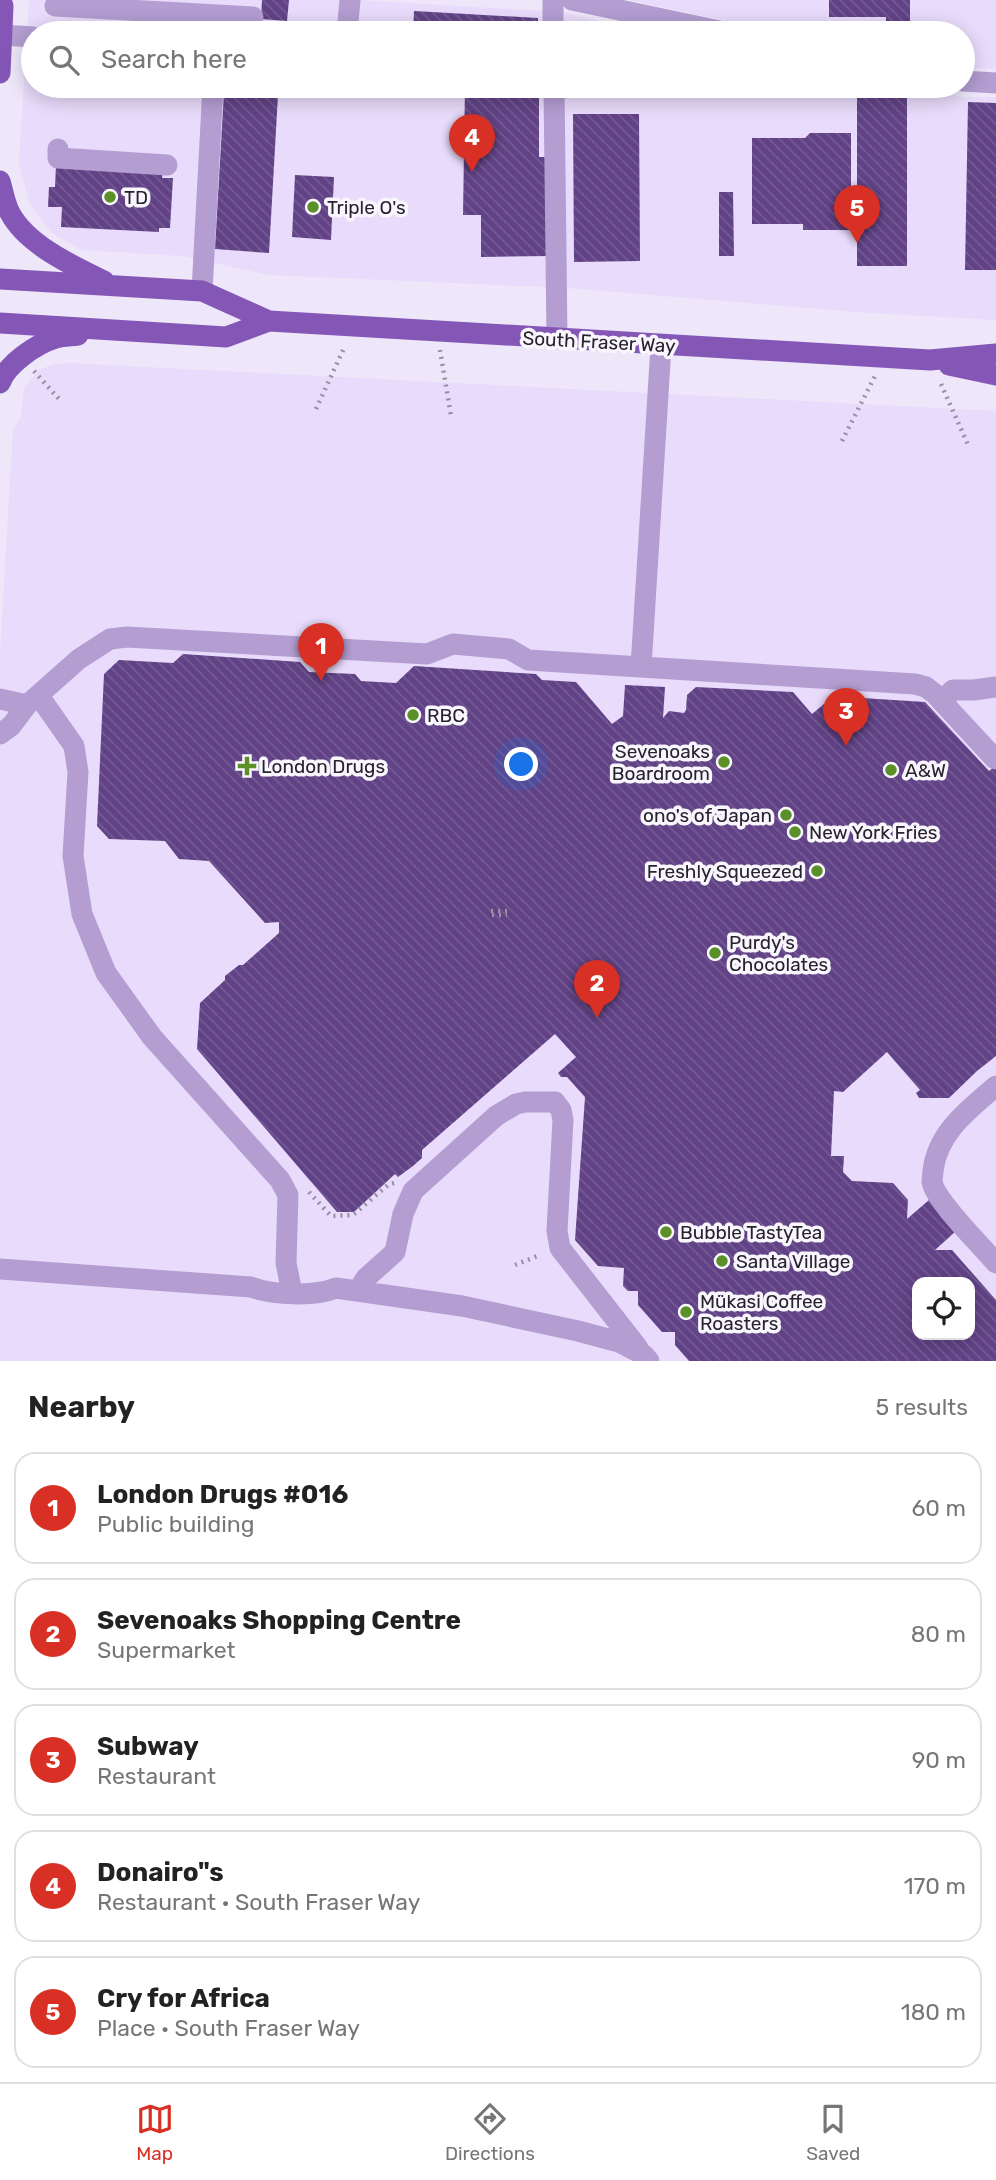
<!DOCTYPE html>
<meta charset="utf-8">
<style>
body{margin:0;font-family:Rubik,sans-serif;background:#f2f2f2;color:#222}
.controls{position:absolute;right:21px;bottom:21px;display:grid;overflow:hidden;border-radius:14px;box-shadow:0 4px 18px #0003}
.controls button{width:63px;height:63px;display:grid;place-items:center;padding:0;border:0;border-bottom:2px solid #e0e0e0;background:#fff;color:#222;font:35px sans-serif}
.you{position:absolute;left:522px;top:765px;width:24px;height:24px;margin:-18px;border:5px solid #fff;border-radius:50%;background:#1a73e8;box-shadow:0 0 0 10px #1a73e833}
.badge{display:grid;place-items:center;width:46px;height:46px;border-radius:50%;background:#d93025;color:#fff;font-size:23px;font-weight:700}
.pin{position:absolute;translate:-50% -58px;filter:drop-shadow(0 2px 4px #0008)}
.pin::after{content:'';position:absolute;top:37px;width:24px;height:21px;background:inherit;clip-path:polygon(0 0,100% 0,50% 100%)}
.list{margin:0;padding:0;list-style:none}
h2{display:flex;justify-content:space-between;align-items:center;height:91px;margin:0;padding:0 28px;font-size:30px}
h2 small{font-size:23px;font-weight:400;color:#767676}
.list li{display:grid;grid-template-columns:46px 1fr auto;gap:21px;align-items:center;box-sizing:border-box;height:112px;margin:0 14px 14px;padding:0 14px;border:2px solid #e0e0e0;border-radius:21px}
.list b{display:block;font-size:26px;white-space:nowrap}
.list p{margin:0;font-size:23px;white-space:nowrap;color:#767676}
.list em{font-size:23px;font-style:normal;color:#767676}
.icon{flex:none;width:38px;height:38px;fill:none;stroke:currentColor;stroke-width:2;stroke-linecap:round;stroke-linejoin:round}
.map{position:relative;flex:none;width:996px;height:1361px;overflow:hidden}
.search{position:absolute;background:#fff;box-shadow:0 4px 18px #0003;left:21px;right:21px;top:21px;height:77px;display:flex;align-items:center;gap:18px;box-sizing:border-box;padding:0 24px;border-radius:38px;color:#767676;font-size:26px}
.sheet{height:721px;background:#fff}
nav{display:flex;justify-content:space-around;align-items:center;box-sizing:border-box;height:98px;border-top:2px solid #e0e0e0;background:#fff;font-size:19px;color:#767676}
nav a{display:grid;justify-items:center;gap:4px}
nav .on{color:#d93025}
.map>svg:first-child{display:block}
</style>
<div class="map">
<svg width="996" height="1361" viewBox="0 0 996 1361">
<defs>
<pattern id="building-back-hatch" width="6" height="6" patternUnits="userSpaceOnUse" patternTransform="scale(1.75)"><rect width="6" height="6" fill="#624287"/><path d="M-1 5l2 2M0 0l6 6M5-1l2 2" fill="none" stroke="#745b92"/></pattern>
</defs>
<rect width="100%" height="100%" fill="#eee7fa"/>
<path fill="#e8dbfb" fill-rule="evenodd" d="M29 0H358L562 12 650 33H33V86H910L963 97H996V320L854 312 567 288 268 275 182 256 81 250 51 232 30 205 19 163Z
M629 0H996V69L963 68V33H784Z
M70 363 996 411V1361H0V654L13 429 21 417 24 388 39 370 54 364ZM917 1282H970V1335H917Z"/>
<path fill="url(#building-back-hatch)" fill-rule="evenodd" d="M262 0H289L287 21 261 19Z
M829 0H910V22H886V17H829Z
M414 11 538 18V33H413Z
M465 86H539V157H550V256L481 257V215H463Z
M857 89H907V266H857Z
M224 92 278 95 269 253 215 249Z
M968 102 996 103V270H965Z
M573 114H639L640 261 574 262Z
M810 133H851V230H803V224H752V138H805Z
M56 165 163 171 162 178H173L170 228H159V232L61 227 62 207H48L49 187H55Z
M295 175 334 177 331 240 292 237Z
M719 192H733L734 256H719Z
M183 654 300 662 309 672 355 674 361 681 396 683 414 666 536 674 542 680 576 682 612 724 623 716 625 685 665 687 663 718 669 711 684 713 686 710 687 695 696 687 793 692 812 714 824 704 841 705 847 711 862 698 925 702 989 771 996 765V1056L977 1071 949 1098H919L916 1093 920 1090 887 1052 843 1092 834 1091 831 1156H844L843 1172 852 1181 893 1183 908 1200 907 1219 929 1200 956 1231 935 1250H952L996 1300V1361H689L675 1345V1332H662L638 1305V1291H628L623 1286 624 1268 598 1266 575 1240 585 1097 567 1077H561L558 1073 576 1057 555 1034 422 1150V1158L413 1166 398 1177 395 1174 354 1212H337L197 1049 200 1003 225 980V976L239 965H243L279 933V922L265 923 209 861 179 859 165 841 109 839 97 826 104 674 119 660 173 663ZM917 1282H970V1335H917Z"/>
<g fill="none" stroke-linecap="round" stroke-linejoin="round">
<path stroke="#9791a1" stroke-width="4.5" stroke-dasharray="2 5" stroke-linecap="butt" d="M440 350 451 416
M34 371 59 399
M941 384 969 447
M316 409 345 346
M842 441 875 376
M507 911H491V915H507
M309 1192 331 1216 353 1215 388 1185 394 1183
M515 1265 540 1255"/>
<path stroke="#b39dd1" stroke-width="21" d="M553 0V33
M572 0 729 33
M55 6 253 17
M347 33 350 0
M2 35 33 37
M963 81 996 83
M554 86 557 339
M58 149V158L167 165
M202 291 213 86
M641 667 661 346
M39 696 74 746 78 772 73 856 82 914 106 973 152 1037 280 1180 288 1195 286 1263 292 1293
M0 699 27 705
M942 701 953 690H974L996 687
M0 734 11 726 27 705 79 659 110 639 127 637 427 654 453 644 509 649 528 660 915 684 926 687 935 694 995 759
M996 1086C969 1109 937 1133 933 1171 933 1175 932 1178 932 1182 936 1202 981 1245 996 1263
M0 1269 251 1287C273 1295 314 1297 336 1288L462 1306 578 1331 619 1342 644 1355 649 1361
M358 1291 366 1278 395 1252 403 1214 413 1191 496 1116 516 1104 525 1102H555L561 1110 563 1120 557 1231 560 1248 638 1348"/>
<path stroke="#8457b6" stroke-width="21" d="M0 73 3 6 1 0
M0 181C3 191 5 204 10 213 27 245 73 266 104 281
M0 279 202 291 269 321 930 360 996 354
M0 323 226 337 269 321
M949 365 996 375
M0 383C7 364 36 344 56 338 63 336 71 336 78 335"/>
</g>
<g fill="#5b9029" stroke="#f9f7fd" stroke-width="2.5">
<circle cx="110" cy="197" r="7"/>
<circle cx="313" cy="207" r="7"/>
<circle cx="413" cy="715" r="7"/>
<circle cx="724" cy="762" r="7"/>
<path d="M243.5 755.5h7v7h7v7h-7v7h-7v-7h-7v-7h7z"/>
<circle cx="891" cy="770" r="7"/>
<circle cx="786" cy="815" r="7"/>
<circle cx="795" cy="832" r="7"/>
<circle cx="817" cy="871" r="7"/>
<circle cx="715" cy="953" r="7"/>
<circle cx="666" cy="1232" r="7"/>
<circle cx="722" cy="1261" r="7"/>
<circle cx="686" cy="1312" r="7"/>
</g>
<g text-anchor="middle" dominant-baseline="central" stroke-width="7" stroke-linejoin="round" paint-order="stroke">
<g font-size="19" fill="#27222e" stroke="#f9f7fd" text-anchor="start">
<text x="124" y="197">TD</text>
<text x="327" y="207">Triple O's</text>
<text x="427" y="715">RBC</text>
<text x="710" y="751" text-anchor="end">Sevenoaks<tspan x="710" dy="22">Boardroom</tspan></text>
<text x="261" y="766">London Drugs</text>
<text x="905" y="770">A&amp;W</text>
<text x="772" y="815" text-anchor="end">ono's of Japan</text>
<text x="809" y="832">New York Fries</text>
<text x="803" y="871" text-anchor="end">Freshly Squeezed</text>
<text x="729" y="942">Purdy's<tspan x="729" dy="22">Chocolates</tspan></text>
<text x="680" y="1232">Bubble TastyTea</text>
<text x="736" y="1261">Santa Village</text>
<text x="700" y="1301">Mükasi Coffee<tspan x="700" dy="22">Roasters</tspan></text>
</g>
<g font-size="19" fill="#27222e" stroke="#f9f7fd">
<text transform="translate(599 342) rotate(3)">South Fraser Way</text>
</g>
</g>
</svg>
<div class="controls">
<button><svg class="icon" aria-label="locate" viewBox="0 0 24 24"><circle cx="12" cy="12" r="6"/><path d="M12 2v4M12 18v4M2 12h4M18 12h4"/></svg></button>
</div>
<div class="you"></div>
<div class="pin badge" style="left:321px;top:681px">1</div>
<div class="pin badge" style="left:597px;top:1018px">2</div>
<div class="pin badge" style="left:846px;top:746px">3</div>
<div class="pin badge" style="left:472px;top:172px">4</div>
<div class="pin badge" style="left:857px;top:243px">5</div>
<div class="search"><svg class="icon" aria-label="search" viewBox="0 0 24 24"><circle cx="10" cy="10" r="6"/><path d="M15 15l6 6"/></svg>Search here</div>
</div>
<section class="sheet">
<h2>Nearby<small>5 results</small></h2>
<ul class="list">
<li><span class="badge">1</span><div><b>London Drugs #016</b><p>Public building</p></div><em>60 m</em></li>
<li><span class="badge">2</span><div><b>Sevenoaks Shopping Centre</b><p>Supermarket</p></div><em>80 m</em></li>
<li><span class="badge">3</span><div><b>Subway</b><p>Restaurant</p></div><em>90 m</em></li>
<li><span class="badge">4</span><div><b>Donairo&quot;s</b><p>Restaurant · South Fraser Way</p></div><em>170 m</em></li>
<li><span class="badge">5</span><div><b>Cry for Africa</b><p>Place · South Fraser Way</p></div><em>180 m</em></li>
</ul>
</section>
<nav>
<a class="on"><svg class="icon" aria-label="map" viewBox="0 0 24 24"><path d="M3 6l6-2 6 2 6-2v14l-6 2-6-2-6 2zM9 4v14M15 6v14"/></svg>Map</a>
<a><svg class="icon" aria-label="directions" viewBox="0 0 24 24"><path d="M12 3l9 9-9 9-9-9zM9 14v-3h6M13 9l2 2-2 2"/></svg>Directions</a>
<a><svg class="icon" aria-label="saved" viewBox="0 0 24 24"><path d="M7 4h10v16l-5-4-5 4z"/></svg>Saved</a>
</nav>
